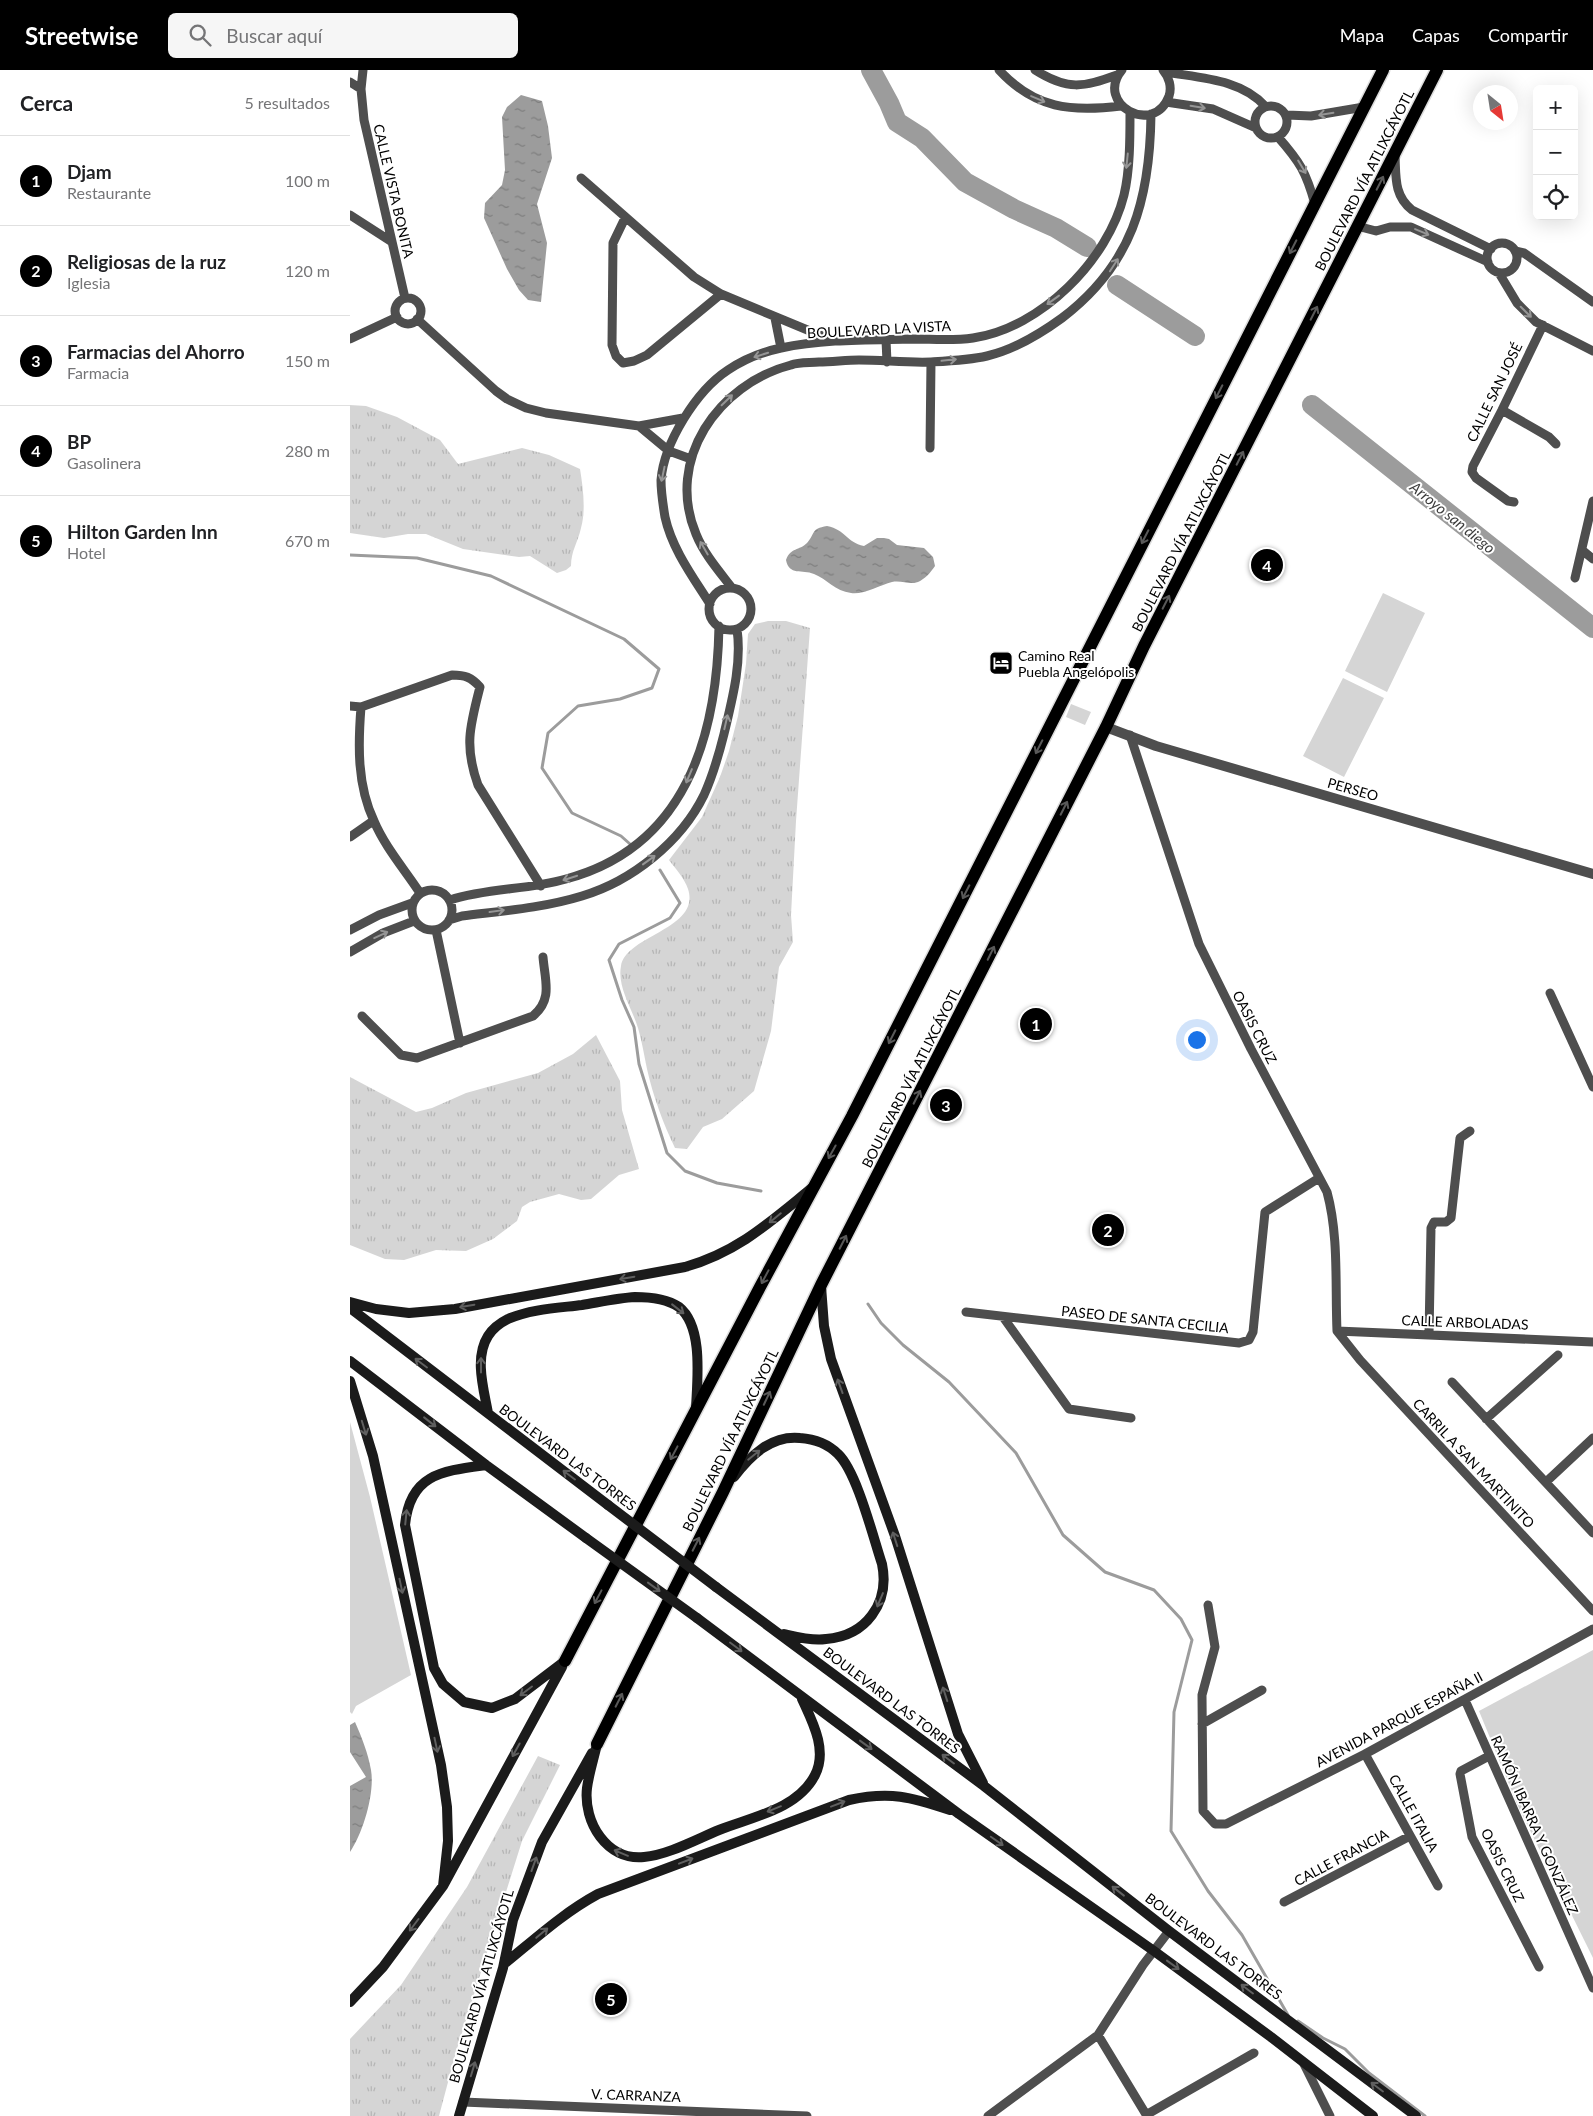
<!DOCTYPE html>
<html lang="es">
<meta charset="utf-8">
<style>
body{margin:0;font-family:Lato,sans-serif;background:#f6f6f6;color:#202124}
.controls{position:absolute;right:15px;top:15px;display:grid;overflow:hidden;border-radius:8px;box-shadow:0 5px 20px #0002}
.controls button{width:45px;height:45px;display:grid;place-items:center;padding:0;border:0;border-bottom:1px solid #e0e0e0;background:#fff;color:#202124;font:25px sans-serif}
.compass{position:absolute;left:1123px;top:15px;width:45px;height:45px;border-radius:50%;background:#fff;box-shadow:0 5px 20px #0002;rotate:150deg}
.you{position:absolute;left:846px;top:969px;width:18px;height:18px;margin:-12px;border:4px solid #fff;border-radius:50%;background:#1a73e8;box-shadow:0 0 0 8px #1a73e833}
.badge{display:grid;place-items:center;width:32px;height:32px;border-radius:50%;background:#000;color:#fff;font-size:16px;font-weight:700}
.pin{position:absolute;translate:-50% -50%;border:2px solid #fff;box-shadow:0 1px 5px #0006}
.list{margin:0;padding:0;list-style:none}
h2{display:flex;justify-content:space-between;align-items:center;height:65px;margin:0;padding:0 20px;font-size:21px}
h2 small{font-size:16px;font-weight:400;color:#757577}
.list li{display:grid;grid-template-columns:32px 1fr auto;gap:15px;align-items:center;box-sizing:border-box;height:90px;padding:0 20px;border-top:1px solid #e0e0e0}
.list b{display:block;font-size:19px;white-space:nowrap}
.list p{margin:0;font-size:16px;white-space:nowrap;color:#757577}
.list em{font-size:16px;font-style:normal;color:#757577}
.icon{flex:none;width:28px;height:28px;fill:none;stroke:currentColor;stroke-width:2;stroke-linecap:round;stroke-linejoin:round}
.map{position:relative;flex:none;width:1243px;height:2046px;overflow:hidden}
header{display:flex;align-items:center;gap:30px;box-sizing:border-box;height:70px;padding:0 25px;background:#000;color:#fff}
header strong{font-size:24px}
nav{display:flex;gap:28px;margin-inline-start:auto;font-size:18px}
.search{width:350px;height:45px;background:#f6f6f6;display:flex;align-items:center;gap:12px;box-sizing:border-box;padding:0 18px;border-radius:8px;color:#757577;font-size:19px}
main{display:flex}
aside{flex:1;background:#fff}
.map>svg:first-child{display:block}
</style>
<header>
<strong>Streetwise</strong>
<div class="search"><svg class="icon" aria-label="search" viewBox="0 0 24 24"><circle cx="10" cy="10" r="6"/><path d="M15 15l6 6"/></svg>Buscar aquí</div>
<nav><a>Mapa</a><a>Capas</a><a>Compartir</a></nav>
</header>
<main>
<aside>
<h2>Cerca<small>5 resultados</small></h2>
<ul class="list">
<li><span class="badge">1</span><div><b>Djam</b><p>Restaurante</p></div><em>100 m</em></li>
<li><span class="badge">2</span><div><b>Religiosas de la ruz</b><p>Iglesia</p></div><em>120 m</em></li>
<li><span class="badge">3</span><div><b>Farmacias del Ahorro</b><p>Farmacia</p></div><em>150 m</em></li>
<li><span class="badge">4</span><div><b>BP</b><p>Gasolinera</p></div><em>280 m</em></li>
<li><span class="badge">5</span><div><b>Hilton Garden Inn</b><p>Hotel</p></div><em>670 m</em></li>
</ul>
</aside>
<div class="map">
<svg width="1243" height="2046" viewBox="0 0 1243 2046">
<defs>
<pattern id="grass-tufts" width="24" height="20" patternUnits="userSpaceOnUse" patternTransform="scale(1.25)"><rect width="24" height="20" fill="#d5d5d5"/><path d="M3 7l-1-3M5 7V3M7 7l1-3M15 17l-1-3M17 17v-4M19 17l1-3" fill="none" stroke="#b5b5b5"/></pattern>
<pattern id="water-ripples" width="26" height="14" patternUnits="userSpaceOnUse" patternTransform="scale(1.25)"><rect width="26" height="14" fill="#9c9c9c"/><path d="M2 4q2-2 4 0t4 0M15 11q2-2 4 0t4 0" fill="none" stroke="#7d7d7d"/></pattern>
</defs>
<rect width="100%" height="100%" fill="#fff"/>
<path fill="url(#grass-tufts)" d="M0 335 16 336 47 347 90 370 108 394 172 378 199 385 230 399C233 417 236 441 231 458 228 472 221 481 221 496L216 500 207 503 180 486 169 487 113 479 76 464H58L34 468 0 463Z
M418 551H436L460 558 446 751 441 845 443 872 429 897 421 961 404 1021 372 1049 353 1057 337 1079 325 1078C313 1053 303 1026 297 999 294 985 292 971 288 958 282 938 267 917 271 896 276 865 351 859 338 819 335 809 325 798 319 790L352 747 370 707 379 681 388 646 396 594 398 564 405 554Z
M246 965 270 1011 272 1040 289 1099 269 1105 241 1129 231 1130 209 1124 180 1132 172 1137 167 1151 143 1169 116 1181 86 1180 54 1190 35 1189 0 1175V1007L66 1042 82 1038 116 1023 188 1003 223 984Z
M188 1686 210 1695 172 1771 106 1982 89 2046H0V1969L51 1915 117 1817Z"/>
<path fill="#d5d5d5" d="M1033 523 1075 543 1037 622 995 601Z
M993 608 1034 628 994 707 953 686Z
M721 634 741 642 735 655 716 647Z
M0 1352 20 1427 61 1605 6 1636 2 1644 0 1642Z
M1243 1580V1888L1168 1736 1129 1641Z"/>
<path fill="url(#water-ripples)" d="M171 25 192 31 198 56 202 88 187 134 197 173 191 232 178 230 169 220 157 199 134 148 135 133 152 115 155 100 152 47 157 37Z
M477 456C496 460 496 472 514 476L527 468H534L539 469 547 475 574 478 583 487 585 496C581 502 575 509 568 512 560 515 551 510 542 512 530 515 513 525 501 523 485 521 477 509 464 504 452 499 439 506 436 490 441 477 449 481 457 473 466 463 460 459 477 456Z
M5 1652C12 1668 18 1683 21 1700 25 1723 13 1763 0 1782V1716L16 1707 0 1682V1655Z"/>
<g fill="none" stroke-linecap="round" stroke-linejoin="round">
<path stroke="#9c9c9c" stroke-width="3" d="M0 485 67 488 141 506 274 569 309 599 302 618 270 629 228 636 198 663 192 698 222 743 271 766 280 774
M310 800 330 833 320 848 269 874 259 890 272 930 284 957 289 994 317 1083 335 1101 367 1113 411 1121
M518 1234 531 1253 553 1275 599 1312 666 1383 713 1465 755 1502 804 1520 831 1549 842 1570 824 1642 821 1761 858 1821 892 1865 938 1945
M948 1951 973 1968 995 1979 1019 2003 1075 2046"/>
<path stroke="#9c9c9c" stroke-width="20" d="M521 0 539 33 547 52 572 68 615 112 664 139 706 158 737 177
M767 215 845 266
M962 335 1243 558"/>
<g stroke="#dbdbdb" stroke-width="15">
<path id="primary" d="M215 1591 410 1217 502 1046 1033 0
M247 1674 373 1422 471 1215 756 657 794 576 1087 0"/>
</g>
<path stroke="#4e4e4e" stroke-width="9" d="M13 0 11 19 14 50 55 228
M649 0C685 39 721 42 771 36
M685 0C718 21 733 17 767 5
M772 0C744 34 804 67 819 26 822 17 819 7 813 0
M816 2C850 8 891 9 915 36
M0 12 11 19
M816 32 863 39 906 58
M905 52a16 16 0 1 1 32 0a16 16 0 1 1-32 0Z
M937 45 961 46 1014 37
M928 67C950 92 956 102 965 134
M1045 86C1046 107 1044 126 1062 140L1141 179
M231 108 344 207 371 224 484 271
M0 145 42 172
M275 148 263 173 262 275 266 286 273 293 284 291 297 285 371 224
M1007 156 1026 161 1040 157H1061L1138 192
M1137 188a15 15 0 1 1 30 0a15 15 0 1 1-30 0Z
M1165 181 1174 183 1243 232
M1149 203 1167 233 1186 252 1243 281
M45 241a13 13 0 1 1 26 0a13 13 0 1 1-26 0Z
M425 248 431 278
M67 249 146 321 157 329 176 338 196 343 289 356 333 348
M0 269 47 247
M536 270 537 292
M1152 340 1199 367 1206 374
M289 356 319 381 341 389
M580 378 581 292
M1164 432 1158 431 1126 408 1122 402 1123 396 1152 340 1193 255
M1232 480 1243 489
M1225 508 1243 431
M382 518C369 501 354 484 346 464 315 390 368 314 441 295 449 292 460 293 469 292 482 292 496 290 509 290 533 290 557 293 581 292 599 291 620 290 637 286 663 280 690 264 712 248 782 195 800 130 801 44
M359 539a21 21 0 1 1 42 0a21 21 0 1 1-42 0Z
M360 534C343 507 322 479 315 447 313 435 311 422 311 410 314 373 346 321 378 300 393 290 412 282 431 278 473 269 519 270 562 269 582 269 603 271 623 268 691 258 758 190 774 125 780 100 780 68 780 43
M0 636 11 637 102 605C115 605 121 607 130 617 120 656 114 676 128 715L191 816
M11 637C8 675 7 715 24 751 35 777 55 800 70 823
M780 665 849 874 901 979 977 1122C989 1166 985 1215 987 1261
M0 767 23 751
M62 840a20 20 0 1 1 40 0a20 20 0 1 1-40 0Z
M100 830C137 818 178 820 216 809 336 777 367 667 369 556
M99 850 112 846C152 841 193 838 232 826 282 811 331 772 354 725 363 705 369 684 374 664 382 630 392 594 387 559
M0 860 29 845 62 833
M86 860 110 973
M0 882 33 863 64 851
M1200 923 1243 1017
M12 946 51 985 67 988 183 946C203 929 195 911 193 887
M616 1242 889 1273 899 1270 903 1262 915 1142 969 1108
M653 1247 719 1339 781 1348
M987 1261 1010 1290 1243 1541
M987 1261 1243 1272
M1079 1265 1081 1158 1084 1152H1096L1101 1148 1110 1068 1120 1061
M1102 1312 1243 1463
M1136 1349 1208 1285
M1196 1412 1243 1368
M858 1535 865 1577 852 1625 853 1741 865 1754H876L1015 1684 1243 1559
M1115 1630 1243 1918
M852 1654 912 1620
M1015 1684 1088 1816
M1139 1686 1111 1701 1110 1704 1122 1767 1189 1897
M934 1832 1060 1766
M748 1965 797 2046
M953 1992 980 2046
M113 2032 457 2046
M796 2045 904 1983
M638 2046 748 1965 793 1895 819 1861"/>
<path stroke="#4e4e4e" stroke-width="10" d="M756 657 806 676 1243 804"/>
<path stroke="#1b1b1b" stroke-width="10" d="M471 1216 474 1256 481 1289 545 1466 608 1664 633 1713
M0 1232 26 1239 59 1243 105 1239 335 1197C388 1182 420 1152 462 1118
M0 1238 258 1435
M0 1291 136 1395 236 1468
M0 1311 23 1386 91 1695 97 1737 98 1771 93 1816
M138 1343C134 1320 124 1288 138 1266 143 1258 150 1253 158 1249 181 1239 208 1238 232 1235 250 1232 268 1228 285 1227 299 1227 317 1229 329 1237 354 1257 347 1311 346 1339
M136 1395C92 1401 60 1404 55 1455L84 1598 93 1614 114 1632 142 1638 165 1629 215 1591
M384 1407C400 1386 421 1365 450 1368 465 1369 477 1373 488 1384 507 1402 523 1467 532 1494 540 1533 516 1566 476 1569 462 1571 447 1567 434 1564
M366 1517 634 1716 819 1861 1066 2046
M347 1548 609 1744 804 1881 921 1967 1023 2046
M247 1674C244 1688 239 1703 237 1718 233 1752 257 1791 294 1787 318 1785 347 1769 369 1760 402 1747 448 1739 465 1705 478 1680 462 1651 452 1629
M154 1894C185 1869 213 1843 248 1824L499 1730C540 1721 561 1727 600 1740
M0 1932 33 1897 93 1816 212 1597
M109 2046 153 1898 163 1850 192 1772 242 1683"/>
<use href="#primary" stroke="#000" stroke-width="12"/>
<path stroke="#1b1b1b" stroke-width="10" d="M258 1435 366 1517
M236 1468 347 1548"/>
</g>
<defs><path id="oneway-shaft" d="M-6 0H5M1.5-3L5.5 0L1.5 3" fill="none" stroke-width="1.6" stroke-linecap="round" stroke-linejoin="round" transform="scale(1.25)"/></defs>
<g stroke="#959595">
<use href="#oneway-shaft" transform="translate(688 29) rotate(23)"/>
<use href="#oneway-shaft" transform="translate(848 37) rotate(9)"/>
<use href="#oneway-shaft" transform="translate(976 44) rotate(171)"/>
<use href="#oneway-shaft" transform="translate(777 91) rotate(96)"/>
<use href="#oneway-shaft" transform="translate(952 97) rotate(59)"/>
<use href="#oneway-shaft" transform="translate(1072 162) rotate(23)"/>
<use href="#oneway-shaft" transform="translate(764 195) rotate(-57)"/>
<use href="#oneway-shaft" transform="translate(703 230) rotate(144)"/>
<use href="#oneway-shaft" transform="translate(1176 242) rotate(45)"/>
<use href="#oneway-shaft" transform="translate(411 285) rotate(162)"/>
<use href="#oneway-shaft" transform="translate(599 290) rotate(-6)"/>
<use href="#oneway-shaft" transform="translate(377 330) rotate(-44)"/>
<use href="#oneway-shaft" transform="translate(313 404) rotate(102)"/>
<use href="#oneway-shaft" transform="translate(354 478) rotate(-120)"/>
<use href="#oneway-shaft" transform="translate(376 652) rotate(-77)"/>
<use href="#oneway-shaft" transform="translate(339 706) rotate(113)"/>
<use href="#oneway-shaft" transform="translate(299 790) rotate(-36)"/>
<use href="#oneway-shaft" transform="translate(220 808) rotate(162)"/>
<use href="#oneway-shaft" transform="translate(147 841) rotate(-8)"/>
<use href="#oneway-shaft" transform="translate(31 865) rotate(-25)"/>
</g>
<g stroke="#595959">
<use href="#oneway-shaft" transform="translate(1030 113) rotate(-63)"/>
<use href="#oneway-shaft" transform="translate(943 177) rotate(117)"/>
<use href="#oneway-shaft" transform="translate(964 243) rotate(-63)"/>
<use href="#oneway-shaft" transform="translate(869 322) rotate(117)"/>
<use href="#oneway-shaft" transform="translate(890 388) rotate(-63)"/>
<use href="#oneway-shaft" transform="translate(795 467) rotate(117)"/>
<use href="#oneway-shaft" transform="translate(816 532) rotate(-63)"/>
<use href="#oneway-shaft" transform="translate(689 677) rotate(117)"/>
<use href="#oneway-shaft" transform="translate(714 738) rotate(-63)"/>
<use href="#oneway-shaft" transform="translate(616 822) rotate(117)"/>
<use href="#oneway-shaft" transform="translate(641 883) rotate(-64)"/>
<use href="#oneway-shaft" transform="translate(542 967) rotate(117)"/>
<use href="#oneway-shaft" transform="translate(567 1027) rotate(-63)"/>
<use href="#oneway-shaft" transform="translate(482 1082) rotate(119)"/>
<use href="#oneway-shaft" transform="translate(493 1172) rotate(-63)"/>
<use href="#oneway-shaft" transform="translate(415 1207) rotate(118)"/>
<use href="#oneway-shaft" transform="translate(417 1328) rotate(-65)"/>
<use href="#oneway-shaft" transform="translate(324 1383) rotate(118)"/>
<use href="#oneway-shaft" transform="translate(346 1474) rotate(-63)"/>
<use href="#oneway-shaft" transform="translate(248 1527) rotate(118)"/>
<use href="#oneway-shaft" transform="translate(269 1630) rotate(-63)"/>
</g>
<g stroke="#5f5f5f">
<use href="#oneway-shaft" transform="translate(425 1148) rotate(141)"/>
<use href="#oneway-shaft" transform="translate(277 1208) rotate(170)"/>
<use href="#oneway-shaft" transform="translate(117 1236) rotate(170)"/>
<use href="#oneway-shaft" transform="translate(328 1239) rotate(38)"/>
<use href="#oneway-shaft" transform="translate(71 1293) rotate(-143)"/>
<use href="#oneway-shaft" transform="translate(131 1295) rotate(-90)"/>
<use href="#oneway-shaft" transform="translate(490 1316) rotate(-110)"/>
<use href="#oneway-shaft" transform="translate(80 1352) rotate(38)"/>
<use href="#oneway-shaft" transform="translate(14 1358) rotate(73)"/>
<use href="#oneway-shaft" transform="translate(404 1385) rotate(-39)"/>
<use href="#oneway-shaft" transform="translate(219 1405) rotate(-143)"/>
<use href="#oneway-shaft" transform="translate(56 1447) rotate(-84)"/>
<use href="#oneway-shaft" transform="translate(545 1469) rotate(-108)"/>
<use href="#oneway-shaft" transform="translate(51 1516) rotate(78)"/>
<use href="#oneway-shaft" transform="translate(304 1517) rotate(36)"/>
<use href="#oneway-shaft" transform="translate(530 1530) rotate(113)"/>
<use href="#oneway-shaft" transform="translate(386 1577) rotate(37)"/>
<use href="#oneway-shaft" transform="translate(176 1621) rotate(143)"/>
<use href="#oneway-shaft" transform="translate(595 1624) rotate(-108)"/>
<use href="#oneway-shaft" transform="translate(86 1675) rotate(78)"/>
<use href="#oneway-shaft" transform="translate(516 1675) rotate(36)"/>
<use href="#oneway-shaft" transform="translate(166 1680) rotate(119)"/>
<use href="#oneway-shaft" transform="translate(598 1689) rotate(-143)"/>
<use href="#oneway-shaft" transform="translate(488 1734) rotate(-21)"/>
<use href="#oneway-shaft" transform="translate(424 1739) rotate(158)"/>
<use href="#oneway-shaft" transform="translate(647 1771) rotate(35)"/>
<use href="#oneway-shaft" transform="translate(271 1783) rotate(-157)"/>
<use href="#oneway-shaft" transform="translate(336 1791) rotate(-21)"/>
<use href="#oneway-shaft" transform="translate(184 1794) rotate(-70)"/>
<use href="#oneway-shaft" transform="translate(768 1821) rotate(-142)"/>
<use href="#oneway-shaft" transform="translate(64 1855) rotate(127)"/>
<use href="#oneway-shaft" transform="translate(192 1863) rotate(-40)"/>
<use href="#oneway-shaft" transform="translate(823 1895) rotate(36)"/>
<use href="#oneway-shaft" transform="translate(897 1919) rotate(-143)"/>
<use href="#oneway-shaft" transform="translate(123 1999) rotate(-73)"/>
<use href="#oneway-shaft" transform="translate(1027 2017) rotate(-143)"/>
</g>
<defs>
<g id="hotel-square" transform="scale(1.25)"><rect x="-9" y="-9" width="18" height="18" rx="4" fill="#000" stroke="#fff"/><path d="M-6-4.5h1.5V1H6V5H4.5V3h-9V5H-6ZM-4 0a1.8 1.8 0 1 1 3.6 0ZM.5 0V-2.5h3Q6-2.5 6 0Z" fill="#fff"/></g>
</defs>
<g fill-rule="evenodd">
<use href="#hotel-square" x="651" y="593"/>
</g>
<g text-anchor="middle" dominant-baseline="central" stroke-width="4" stroke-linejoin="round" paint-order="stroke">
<g font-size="14" fill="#000" stroke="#fff">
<text transform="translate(1014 110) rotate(-63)">BOULEVARD VÍA ATLIXCÁYOTL</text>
<text transform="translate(44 121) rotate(77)">CALLE VISTA BONITA</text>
<text transform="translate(529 259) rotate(-3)">BOULEVARD LA VISTA</text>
<text transform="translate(1144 322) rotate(-64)">CALLE SAN JOSÉ</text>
<text transform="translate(831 471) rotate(-63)">BOULEVARD VÍA ATLIXCÁYOTL</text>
<text transform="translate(1003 719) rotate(16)">PERSEO</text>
<text transform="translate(905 957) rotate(63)">OASIS CRUZ</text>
<text transform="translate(561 1007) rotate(-63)">BOULEVARD VÍA ATLIXCÁYOTL</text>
<text transform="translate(795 1249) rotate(6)">PASEO DE SANTA CECILIA</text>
<text transform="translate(1115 1252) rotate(2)">CALLE ARBOLADAS</text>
<text transform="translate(380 1370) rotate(-64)">BOULEVARD VÍA ATLIXCÁYOTL</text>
<text transform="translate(218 1387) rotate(37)">BOULEVARD LAS TORRES</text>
<text transform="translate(1124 1393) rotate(47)">CARRIL A SAN MARTINITO</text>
<text transform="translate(542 1630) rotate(37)">BOULEVARD LAS TORRES</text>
<text transform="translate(1049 1649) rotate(-28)">AVENIDA PARQUE ESPAÑA II</text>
<text transform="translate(1064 1743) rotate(61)">CALLE ITALIA</text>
<text transform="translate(1185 1755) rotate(66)">RAMÓN IBARRA Y GONZÁLEZ</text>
<text transform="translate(991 1787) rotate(-28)">CALLE FRANCIA</text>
<text transform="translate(1153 1795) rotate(64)">OASIS CRUZ</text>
<text transform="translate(864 1876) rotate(37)">BOULEVARD LAS TORRES</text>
<text transform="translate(131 1916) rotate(-74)">BOULEVARD VÍA ATLIXCÁYOTL</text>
<text transform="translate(286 2025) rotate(2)">V. CARRANZA</text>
</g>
<g font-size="14" fill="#000" stroke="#fff" text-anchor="start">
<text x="668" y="585">Camino Real<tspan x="668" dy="16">Puebla Angelópolis</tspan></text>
</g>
<g font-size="15" font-style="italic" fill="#3d3d3d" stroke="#fff">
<text transform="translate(1103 447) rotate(39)">Arroyo san diego</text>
</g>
</g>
</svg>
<div class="controls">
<button>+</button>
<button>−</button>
<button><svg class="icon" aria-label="locate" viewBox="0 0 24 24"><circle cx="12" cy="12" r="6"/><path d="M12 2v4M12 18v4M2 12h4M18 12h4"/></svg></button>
</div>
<svg class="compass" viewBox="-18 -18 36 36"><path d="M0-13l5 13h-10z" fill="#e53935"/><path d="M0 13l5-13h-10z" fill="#757577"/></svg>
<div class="you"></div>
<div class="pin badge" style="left:686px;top:954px">1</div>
<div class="pin badge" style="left:758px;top:1160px">2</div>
<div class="pin badge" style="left:596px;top:1035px">3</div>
<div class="pin badge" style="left:917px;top:495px">4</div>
<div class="pin badge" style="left:261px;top:1929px">5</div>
</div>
</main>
